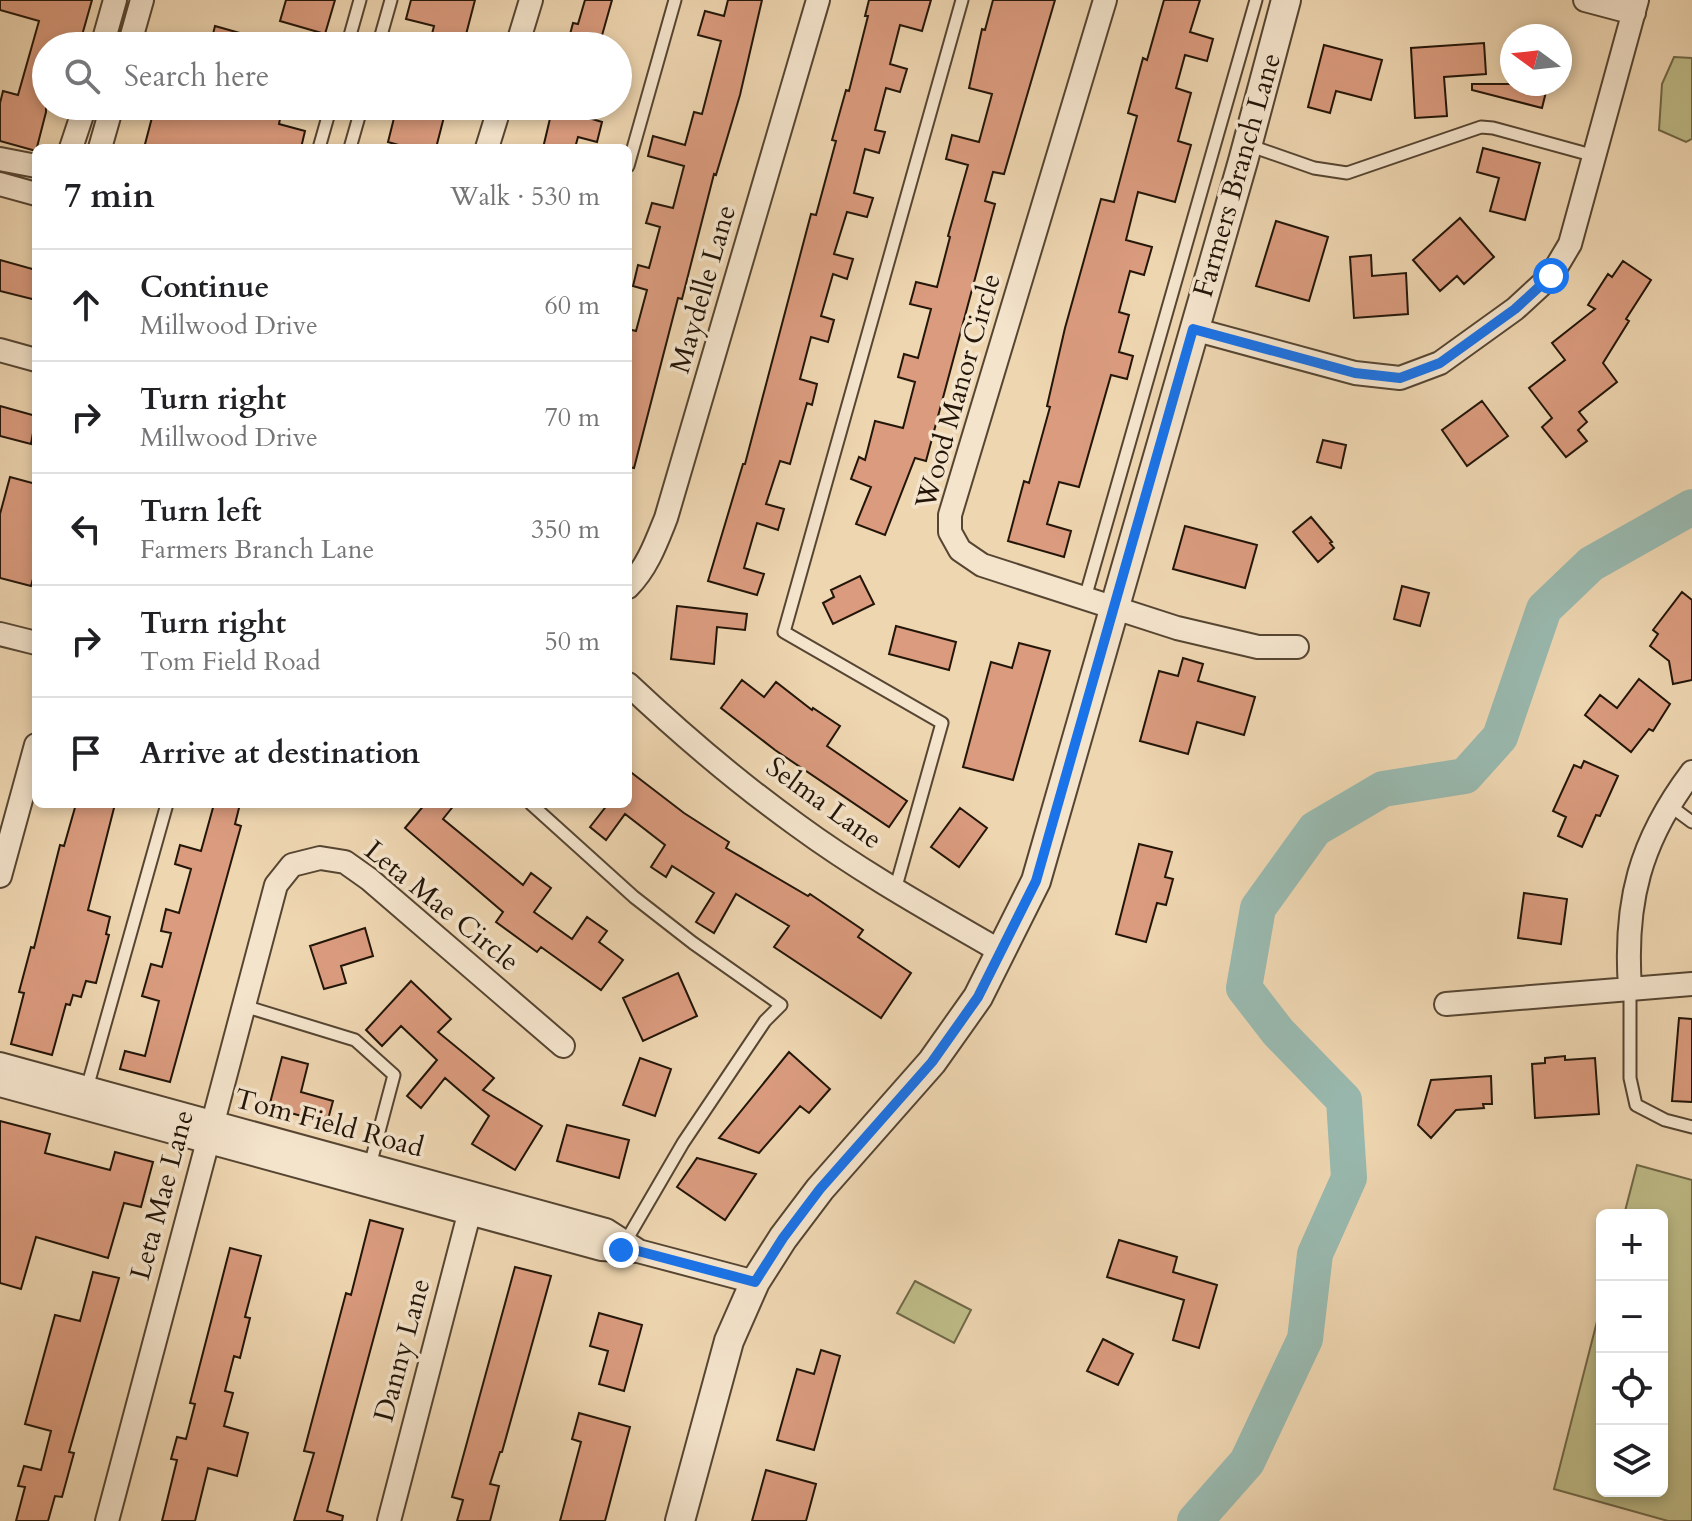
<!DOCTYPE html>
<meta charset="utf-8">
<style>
body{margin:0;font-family:Cardo,serif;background:#f2f2f2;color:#202124}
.controls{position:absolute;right:24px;bottom:24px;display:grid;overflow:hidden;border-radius:12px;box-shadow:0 4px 12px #0003}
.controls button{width:72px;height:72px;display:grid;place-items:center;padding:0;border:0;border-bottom:2px solid #e0e0e0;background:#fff;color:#202124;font:40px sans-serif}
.compass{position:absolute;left:1500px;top:24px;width:72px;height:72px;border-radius:50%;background:#fff;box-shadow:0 4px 12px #0003;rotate:285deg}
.stop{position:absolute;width:24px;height:24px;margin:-18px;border:6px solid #1a73e8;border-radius:50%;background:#fff}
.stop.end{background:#1a73e8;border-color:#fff;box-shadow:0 2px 8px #0008}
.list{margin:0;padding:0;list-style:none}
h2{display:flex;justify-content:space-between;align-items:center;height:104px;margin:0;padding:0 32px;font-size:34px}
h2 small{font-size:26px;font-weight:400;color:#757577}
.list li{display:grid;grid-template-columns:52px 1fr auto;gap:24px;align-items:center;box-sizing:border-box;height:112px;padding:0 32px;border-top:2px solid #e0e0e0}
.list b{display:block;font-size:30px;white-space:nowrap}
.list p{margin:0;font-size:26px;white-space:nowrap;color:#757577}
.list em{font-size:26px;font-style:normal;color:#757577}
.icon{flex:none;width:44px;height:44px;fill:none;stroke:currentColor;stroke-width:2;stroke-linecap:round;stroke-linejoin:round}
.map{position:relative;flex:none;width:1692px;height:1521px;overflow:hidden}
.search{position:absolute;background:#fff;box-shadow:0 4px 12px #0003;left:32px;top:32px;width:600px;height:88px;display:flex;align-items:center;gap:20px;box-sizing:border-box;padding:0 28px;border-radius:44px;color:#757577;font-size:30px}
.panel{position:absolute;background:#fff;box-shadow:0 4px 12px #0003;left:32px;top:144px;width:600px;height:664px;border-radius:12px}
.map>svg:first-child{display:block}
</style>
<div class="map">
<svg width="1692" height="1521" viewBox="0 0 1692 1521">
<rect width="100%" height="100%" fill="#eed6b1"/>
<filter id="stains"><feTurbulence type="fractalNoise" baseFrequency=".0025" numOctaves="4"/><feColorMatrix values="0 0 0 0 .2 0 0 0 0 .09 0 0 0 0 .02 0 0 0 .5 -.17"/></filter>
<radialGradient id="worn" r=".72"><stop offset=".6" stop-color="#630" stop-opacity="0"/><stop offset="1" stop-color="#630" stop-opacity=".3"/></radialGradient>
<path fill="#bebc88" stroke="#706848" stroke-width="2" d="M1674 57 1692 58V139L1686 142 1659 130 1662 84Z
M1637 1165 1692 1180V1521H1668L1554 1489 1602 1302V1491H1662V1215H1624Z
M915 1281 971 1310 954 1343 897 1313Z"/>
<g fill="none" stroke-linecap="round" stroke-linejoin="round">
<path stroke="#99b9af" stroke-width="36" d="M1195 1521 1247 1462 1305 1339 1315 1254 1349 1178 1344 1100 1278 1032 1244 988 1258 908 1315 829 1383 789 1465 776 1500 737 1544 609 1591 564 1692 507"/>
</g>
<path fill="#da9b7e" stroke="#231508" stroke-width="2" d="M0 0H92L79 46H46V112L36 151 0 141V103L3 91 18 95 39 21 0 10Z
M286 0H335L325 34 280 21Z
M411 0H475L463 46H429L434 26 406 19Z
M585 0H612L599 46H567L573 23 578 24Z
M728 0H762L740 95 716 175 714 174 682 299 678 298 634 468 628 467V329L636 331 647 290 633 286 638 265 649 268 660 227 646 223 652 203 673 208 684 166 648 156 653 136 685 145 694 112 702 114 721 41 698 35 705 11 724 16Z
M869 0H931L922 31 900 25 890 64 907 69 900 92 886 88 875 130 885 132 879 153 865 149 854 193 873 198 867 217 847 212 834 254 853 259 847 279 833 274 821 316 834 320 828 342 811 337 800 379 817 384 812 405 807 403 790 464 780 461 766 504 784 509 778 530 757 523 744 568 764 574 757 595 708 581 743 464H745L811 214 816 215 836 141 832 140 846 90 849 91 868 16H865Z
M993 0H1055L1004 174 993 172 985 201 995 204 926 461 915 458 885 535 856 524 871 487 851 479 859 457 865 460 875 421 903 428 915 382 898 377 904 354 918 358 931 309 910 304 916 282 937 287 950 237 948 236 968 165 946 159 952 135 979 142 992 94 969 88 982 29 985 30Z
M1164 0H1200L1190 32 1213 39 1207 61 1185 55 1176 88 1191 93 1178 141 1191 145 1175 202 1138 192 1126 240 1152 247 1144 275 1130 271 1119 312 1129 315 1119 352 1133 356 1127 379 1111 375 1079 487 1059 482 1047 524 1071 531 1064 557 1008 541 1024 481 1029 483 1050 407 1047 406 1065 328 1101 199 1114 202 1137 116 1128 113 1143 58 1147 60Z
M215 26 268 41 267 46H210Z
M1484 43 1486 74 1444 77 1447 116 1415 118 1411 48Z
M1324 45 1382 60 1371 100 1336 91 1330 113 1308 107Z
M1472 84H1548L1542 108 1472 90Z
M155 106H234L280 119 279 124 305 131 301 148H144Z
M397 106H418L445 113 436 148H409L388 142Z
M553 106H592L589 118 602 122 597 142 578 137 575 148H543Z
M1483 148 1540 163 1525 220 1490 211 1499 178 1477 172Z
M1460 218 1494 257 1464 284 1457 276 1440 291 1413 260Z
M1276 221 1328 237 1309 301 1256 286Z
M1371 255 1372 276 1406 273 1408 314 1354 318 1350 257Z
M0 260 36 270V300L0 291Z
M1623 261 1651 280 1626 319 1629 321 1603 363 1617 382 1579 412 1587 422 1578 430 1587 441 1566 457 1542 427 1552 418 1529 388 1565 360 1552 343 1595 309 1588 305 1608 274 1612 277Z
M1482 401 1508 436 1467 466 1442 430Z
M0 406 36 416 31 444 0 436Z
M1323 440 1346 445 1341 468 1317 462Z
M10 477 36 484V568L31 586 0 578V514Z
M1311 517 1332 542 1330 543 1334 548 1318 562 1293 532Z
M1185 526 1257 545 1245 588 1173 569Z
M860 576 874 604 833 624 823 603 834 597 831 590Z
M1402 586 1429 593 1420 626 1394 619Z
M1682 592 1692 600V680L1673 684 1669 661 1650 646 1658 634 1653 630Z
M677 606 747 614 745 630 717 627 714 664 671 659Z
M896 626 956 642 949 670 889 654Z
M1019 643 1050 651 1013 780 963 767 991 662 1012 668Z
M1183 658 1203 664 1198 681 1255 697 1244 735 1197 722 1188 754 1140 741 1159 671 1178 676Z
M1639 679 1670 704 1653 731 1649 729 1631 752 1585 715 1600 695 1617 708Z
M742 680 764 697 776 682 812 710 813 708 840 726 827 746 907 801 889 827 775 750 721 708Z
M1584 761 1618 776 1600 816 1596 815 1582 847 1558 836 1566 817 1553 811 1574 765 1581 768Z
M628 770 684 813 729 842 726 848 808 896 810 894 863 930 858 937 911 973 881 1018 774 947 789 926 736 894 714 933 696 922 714 893 672 866 666 877 651 867 665 845 625 814 606 840 590 827 608 804H628Z
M76 804H115L88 910 110 917 106 934 109 935 96 983 86 981 81 997 73 995 70 1005 66 1004 52 1055 11 1044 24 993 19 992 31 947 34 948 60 845 64 846Z
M214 804H240L235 824 241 826 170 1082 120 1069 125 1051 145 1056 159 1001 142 996 151 964 162 967 171 933 161 931 166 909 179 913 191 869 175 864 180 845 201 851Z
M425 804H455L443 819 523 885 531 873 551 888 534 912 572 939 587 917 607 931 599 942 623 960 601 990 541 947 537 952 496 922 503 912 405 828Z
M960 808 987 828 959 867 931 847Z
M1139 844 1172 852 1165 877 1173 879 1166 905 1157 903 1146 942 1116 934Z
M1524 893 1567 899 1561 944 1518 938Z
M365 928 373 956 341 966 346 983 324 989 310 946Z
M678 973 697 1016 643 1041 623 998Z
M411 981 451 1019 438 1032 494 1078 483 1090 542 1126 515 1170 472 1144 489 1116 445 1078 421 1108 407 1096 437 1060 401 1026 382 1046 366 1030Z
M1679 1018 1692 1019V1102L1672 1101Z
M789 1052 830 1089 809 1113 800 1106 759 1153 719 1138Z
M1565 1056V1060L1595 1058 1599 1114 1535 1118 1532 1064 1545 1063V1058Z
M282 1057 308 1064 301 1092 333 1101 327 1123 269 1107Z
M640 1058 671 1069 655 1116 623 1105Z
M1491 1076 1492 1104H1483L1484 1108 1456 1110 1431 1138 1418 1125 1431 1080Z
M0 1121 50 1134 45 1153 110 1170 115 1152 153 1162 141 1207 124 1203 108 1258 36 1237 21 1289 0 1283Z
M567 1125 629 1140 619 1178 557 1161Z
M697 1158 756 1174 725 1220 677 1187Z
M370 1220 403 1229 327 1511 343 1516 342 1521H294L314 1453 304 1451 346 1293 351 1295Z
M1119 1240 1177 1257 1173 1272 1217 1285 1199 1348 1173 1340 1184 1300 1107 1277Z
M230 1248 261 1256 245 1317 250 1318 240 1358 234 1356 225 1391 233 1393 224 1426 248 1433 237 1476 208 1468 195 1521H162L177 1460 171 1459 177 1437 186 1439 195 1404 190 1403Z
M515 1267 551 1276 502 1452H500L490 1484 499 1486 490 1521H457L463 1500 452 1497Z
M93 1272 119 1278 69 1452 74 1453 62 1497 55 1496 48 1521H16L25 1487 18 1486 24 1466 41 1470 51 1431 25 1424 55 1315 80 1321Z
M599 1313 642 1325 624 1391 599 1384 608 1351 590 1346Z
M1103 1339 1133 1354 1118 1385 1087 1371Z
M821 1350 840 1356 814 1450 777 1440 797 1369 814 1374Z
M579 1413 630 1427 605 1521H560L581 1442 572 1439Z
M766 1470 816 1484 806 1521H752Z"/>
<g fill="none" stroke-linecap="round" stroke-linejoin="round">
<g stroke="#564532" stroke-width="15">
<path id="service" d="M347 46 360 0
M378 46 391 0
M1248 145 1314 168 1347 173 1481 127 1493 128 1595 156
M319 148 331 106
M350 148 362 106
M628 166 675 0
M1085 598 1256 0
M531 804 634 897 693 943 781 1005 765 1021 683 1143 623 1246
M1669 805 1692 822
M895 890 942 723 784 632 962 0
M1630 988V1078L1636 1105 1665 1120 1692 1127
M244 1006 355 1040 394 1075 369 1169
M87 1088 167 804"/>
</g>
<g stroke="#564532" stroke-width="26">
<path id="minor" d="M1105 0 950 515V532L960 550 982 565 1177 628 1258 647H1297
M1585 0 1634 13
M102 46 115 0
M129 46 142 0
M517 46 531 0
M71 148 85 106
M100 148 112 106
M487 148 500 106
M0 159 36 166
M0 184 36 194
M1193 329 1355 373 1400 378 1440 363 1515 309 1551 276 1570 244 1637 0
M0 350 36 360
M628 587C647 568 656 543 666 518L818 0
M0 634 36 643
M628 684C681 734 737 782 797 825 861 872 931 911 1000 951
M0 876 36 745
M1630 988C1624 902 1640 841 1692 772
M1446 1004 1692 984
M0 1064 606 1230 637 1250
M0 1085 601 1249 638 1251 755 1282
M107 1521 276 885 292 865 320 858 345 862 369 879 563 1046
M389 1521 473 1199"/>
</g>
<g stroke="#564532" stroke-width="32">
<path id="tertiary" d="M680 1521 729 1341 755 1282 783 1238 820 1189 932 1062 978 997 1036 881 1243 161 1286 0"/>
</g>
<use href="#service" stroke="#f4e4cc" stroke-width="11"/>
<use href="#minor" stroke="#f4e4cc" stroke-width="22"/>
<use href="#tertiary" stroke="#f4e4cc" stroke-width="28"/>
</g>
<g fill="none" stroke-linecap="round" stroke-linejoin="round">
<path stroke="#1a73e8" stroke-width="10" d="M621 1250 638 1251 755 1282 783 1238 820 1189 932 1062 978 997 1036 881 1193 329 1355 373 1400 378 1440 363 1515 309 1551 276"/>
</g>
<g text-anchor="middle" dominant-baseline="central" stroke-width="7" stroke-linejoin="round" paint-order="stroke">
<g font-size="28" fill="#231508" stroke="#f4e4cc">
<text transform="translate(1237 175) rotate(-74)">Farmers Branch Lane</text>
<text transform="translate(703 289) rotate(-74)">Maydelle Lane</text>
<text transform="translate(958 391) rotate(-74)">Wood Manor Circle</text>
<text transform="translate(824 803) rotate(36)">Selma Lane</text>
<text transform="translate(442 906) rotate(39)">Leta Mae Circle</text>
<text transform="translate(329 1123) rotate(15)">Tom Field Road</text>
<text transform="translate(162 1195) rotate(-75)">Leta Mae Lane</text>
<text transform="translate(402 1350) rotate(-75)">Danny Lane</text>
</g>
</g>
<rect width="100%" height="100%" filter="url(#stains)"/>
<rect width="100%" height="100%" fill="url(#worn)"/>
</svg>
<div class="controls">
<button>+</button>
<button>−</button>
<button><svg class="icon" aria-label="locate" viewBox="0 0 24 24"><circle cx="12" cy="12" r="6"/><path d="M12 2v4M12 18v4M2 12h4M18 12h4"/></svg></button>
<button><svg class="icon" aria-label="layers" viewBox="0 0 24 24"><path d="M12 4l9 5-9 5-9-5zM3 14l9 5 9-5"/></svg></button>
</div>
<svg class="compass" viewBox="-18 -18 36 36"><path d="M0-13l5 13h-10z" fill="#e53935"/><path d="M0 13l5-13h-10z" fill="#757577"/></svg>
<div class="stop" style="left:1551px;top:276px"></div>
<div class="stop end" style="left:621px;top:1250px"></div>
<div class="search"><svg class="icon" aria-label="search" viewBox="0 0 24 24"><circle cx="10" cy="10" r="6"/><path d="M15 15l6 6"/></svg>Search here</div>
<section class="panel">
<h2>7 min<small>Walk · 530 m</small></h2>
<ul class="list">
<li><svg class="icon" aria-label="ahead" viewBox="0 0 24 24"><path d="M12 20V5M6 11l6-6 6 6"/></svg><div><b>Continue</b><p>Millwood Drive</p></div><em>60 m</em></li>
<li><svg class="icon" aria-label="right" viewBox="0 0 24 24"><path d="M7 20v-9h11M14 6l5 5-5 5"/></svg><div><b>Turn right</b><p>Millwood Drive</p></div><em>70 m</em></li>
<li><svg class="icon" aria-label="left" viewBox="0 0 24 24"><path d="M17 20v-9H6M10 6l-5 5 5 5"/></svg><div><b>Turn left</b><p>Farmers Branch Lane</p></div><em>350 m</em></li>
<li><svg class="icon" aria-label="right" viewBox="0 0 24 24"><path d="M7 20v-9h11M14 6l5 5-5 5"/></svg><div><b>Turn right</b><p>Tom Field Road</p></div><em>50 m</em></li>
<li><svg class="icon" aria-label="arrive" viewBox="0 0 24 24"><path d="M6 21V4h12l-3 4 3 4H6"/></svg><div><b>Arrive at destination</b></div></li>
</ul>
</section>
</div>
